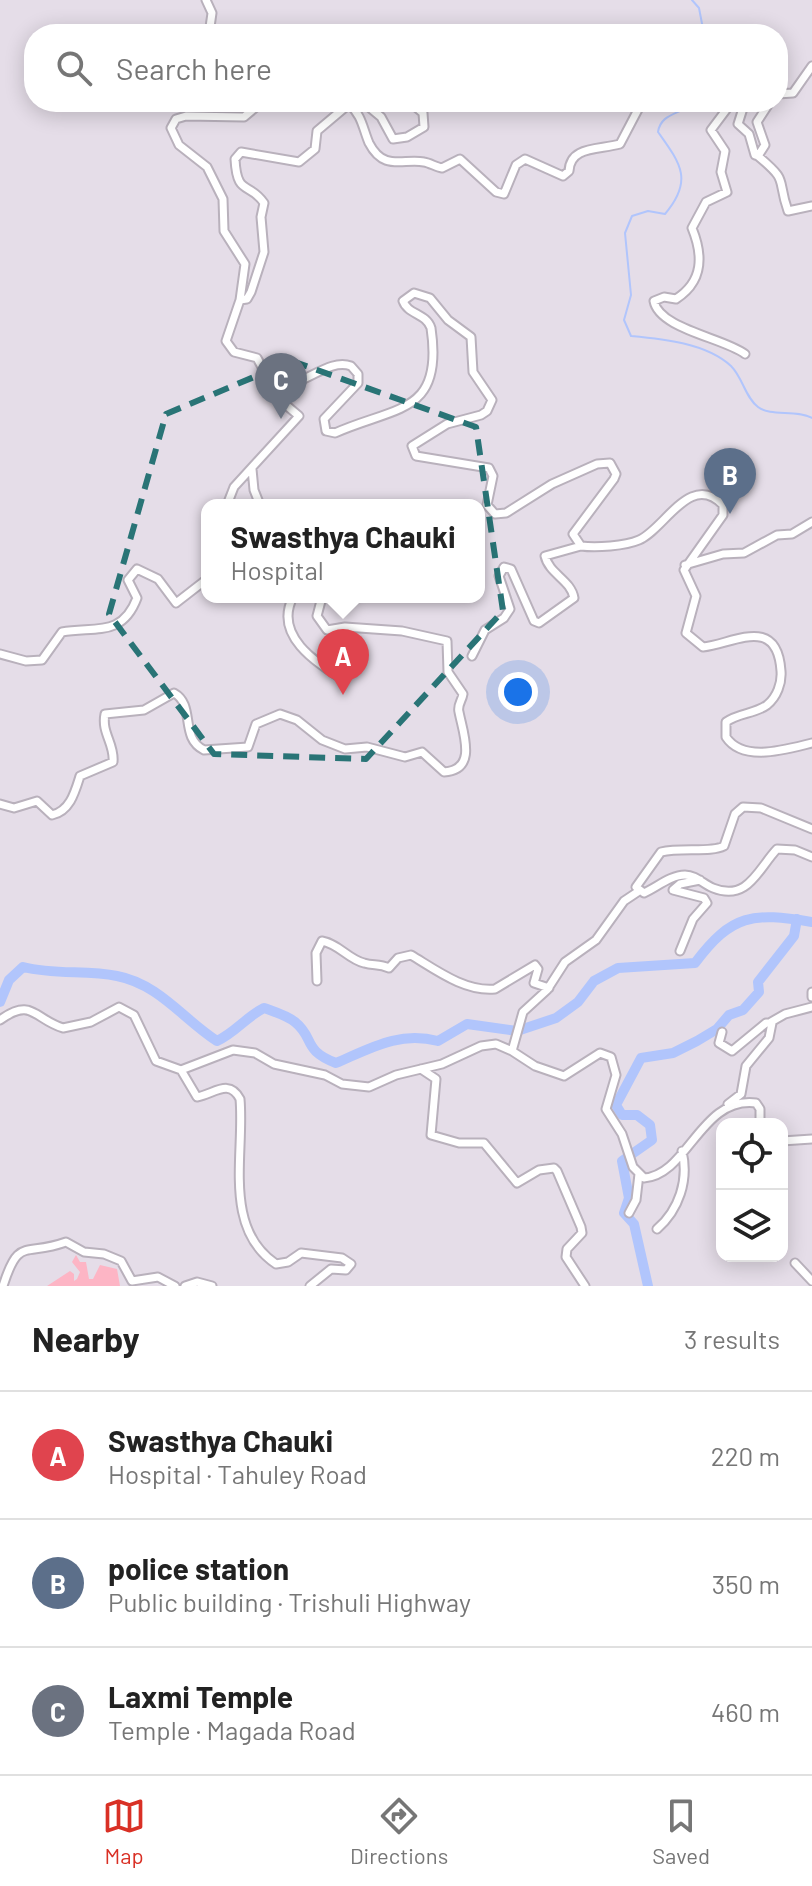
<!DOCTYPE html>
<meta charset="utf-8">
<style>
body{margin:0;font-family:Barlow,sans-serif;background:#f6f6f6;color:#222}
.controls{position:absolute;right:24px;bottom:24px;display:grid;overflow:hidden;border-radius:16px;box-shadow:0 4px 20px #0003}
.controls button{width:72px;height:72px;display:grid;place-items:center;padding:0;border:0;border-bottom:2px solid #e0e0e0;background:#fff;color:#222;font:40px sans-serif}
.you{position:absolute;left:518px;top:692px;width:28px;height:28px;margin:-20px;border:6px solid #fff;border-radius:50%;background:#1a73e8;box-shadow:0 0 0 12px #1a73e833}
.badge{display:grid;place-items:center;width:52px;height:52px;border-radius:50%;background:#d93025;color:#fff;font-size:26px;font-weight:700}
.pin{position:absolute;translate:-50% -66px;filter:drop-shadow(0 2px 4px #0008)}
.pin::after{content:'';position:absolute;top:42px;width:28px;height:24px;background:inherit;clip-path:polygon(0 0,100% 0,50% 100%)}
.popup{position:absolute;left:201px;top:499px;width:284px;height:104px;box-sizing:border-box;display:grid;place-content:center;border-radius:16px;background:#fff;filter:drop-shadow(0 2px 6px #0005);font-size:26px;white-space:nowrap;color:#767676}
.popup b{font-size:30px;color:#222}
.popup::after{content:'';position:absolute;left:50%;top:100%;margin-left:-16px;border:16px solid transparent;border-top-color:#fff}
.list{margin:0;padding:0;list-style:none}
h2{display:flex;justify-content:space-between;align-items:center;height:104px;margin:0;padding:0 32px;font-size:34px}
h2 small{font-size:26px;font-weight:400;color:#767676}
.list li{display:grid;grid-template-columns:52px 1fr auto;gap:24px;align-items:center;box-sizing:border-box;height:128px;padding:0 32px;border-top:2px solid #e0e0e0}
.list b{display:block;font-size:30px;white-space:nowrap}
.list p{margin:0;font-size:26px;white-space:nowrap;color:#767676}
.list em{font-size:26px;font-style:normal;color:#767676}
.icon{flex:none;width:44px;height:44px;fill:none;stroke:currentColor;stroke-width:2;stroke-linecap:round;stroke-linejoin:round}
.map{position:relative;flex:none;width:812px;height:1286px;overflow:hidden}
.search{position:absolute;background:#fff;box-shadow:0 4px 20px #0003;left:24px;right:24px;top:24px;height:88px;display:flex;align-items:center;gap:20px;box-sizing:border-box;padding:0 28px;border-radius:32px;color:#767676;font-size:30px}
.sheet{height:488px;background:#fff}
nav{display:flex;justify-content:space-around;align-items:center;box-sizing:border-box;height:112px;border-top:2px solid #e0e0e0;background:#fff;font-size:22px;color:#767676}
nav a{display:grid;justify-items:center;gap:4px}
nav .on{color:#d93025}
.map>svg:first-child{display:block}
</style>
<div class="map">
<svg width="812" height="1286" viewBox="0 0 812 1286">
<rect width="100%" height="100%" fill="#e5dde8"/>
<path fill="#fdb5c5" d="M76 1255 80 1262H86L89 1279H93L100 1265 117 1269 120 1286H47L70 1271 74 1274V1281L77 1279 80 1272 72 1262Z"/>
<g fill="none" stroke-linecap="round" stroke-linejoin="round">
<path stroke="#b1c5fc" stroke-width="2" d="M692 0 699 8 704 34
M693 102C682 115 661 112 658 132 680 163 694 180 665 214L648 211 632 216 625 233 631 295 624 320 631 336C663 339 706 343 731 366 743 378 745 397 758 407 771 417 796 409 812 418"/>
<path stroke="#b1c5fc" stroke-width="10" d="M0 1002 9 980 23 967C55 975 86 970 117 976 159 984 184 1020 217 1041 236 1032 246 1017 264 1008 275 1012 286 1015 295 1022 315 1038 302 1050 336 1063 371 1048 399 1031 438 1041L467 1024 517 1031 556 1018 578 1002 594 981 618 968 695 963C732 914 752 912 812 922
M648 1286 634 1224 624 1213 629 1198 622 1161 652 1140 650 1125 637 1115H622L616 1105 641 1058 673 1053 697 1041 717 1029 729 1015 743 1010 759 992 758 982 794 936 797 919"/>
<g stroke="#b9b1bc" stroke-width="11">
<path id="minor" d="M206 0 212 13 209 34
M778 94 793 93 812 66
M262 102 244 117 186 116 176 119 171 128 179 145 207 167 223 199 224 231 245 264 240 300 226 341 234 352 257 358 269 380 278 386C305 386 328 358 351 366L358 374V383L324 419 326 431 335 433C395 406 444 415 431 328 426 313 408 315 403 301L414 293 430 298 448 320 471 337 473 372 492 400 487 411 481 415 447 424 412 446 416 456 489 468 493 476 487 505 495 514 506 513 552 484 597 464 610 463 616 474 614 479 573 534 581 546C596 548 625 546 639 540 665 529 690 471 723 505V515L684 570 696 596 686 633 703 647C733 644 777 614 781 671 782 683 777 697 767 705 755 714 738 713 726 722V737C743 763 787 749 812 743
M363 102 381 117 393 139 407 137 424 127 423 113 410 102
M745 102 738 124 749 134 755 155 758 156 765 145 757 122 770 102
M729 106 711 130 725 151 721 172 727 192 706 202 692 228C703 255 704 281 676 299L664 297 654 301C659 329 724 338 745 354
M758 156C790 183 776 177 788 211L812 206
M240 300 247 299 251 292 264 252 261 217 264 203C249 181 237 197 235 159L241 152 299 162 315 149 317 131 349 104C362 115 363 129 369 143 384 172 403 158 424 162 430 163 436 167 442 168L460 159 496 192 504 194 516 165 525 159 563 176 569 171C570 146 598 150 620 144L642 102
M252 469 254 490 260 505
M227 505 234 487 299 416 280 400 267 380
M685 565 723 554 744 553 777 535 792 534 812 522
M293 597C273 636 317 663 344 680
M0 654 26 661 42 660 62 632C94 626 122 638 137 598L128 580 137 569 158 579 176 603 207 579
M472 656 485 630 504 618 510 609 499 576 504 567 511 569 534 621 539 623 574 598C571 580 549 574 545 556L581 546
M0 804 14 808 37 801 52 815C70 811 75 792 80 776L113 762C115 744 101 733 105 714L144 710 174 693C196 705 179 738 204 750L248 747 256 724 280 714 297 720 322 740 345 749 367 747 405 757 422 752 444 772C478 770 463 733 459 712 457 705 462 701 463 694L448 672 447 641 402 631 345 627 327 630 317 616 322 597
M812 829 761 808 743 807 735 814 724 846C711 853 681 847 661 852L636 887 644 893C657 887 671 875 685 875 696 875 703 884 713 888 748 902 758 869 777 849L795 850 812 857
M639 891 624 901 596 940 565 962 547 990 523 1012 512 1051 535 1066 564 1076 600 1053 611 1057 616 1075 606 1109 622 1134 633 1167 644 1178C688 1175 701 1096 756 1103L760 1109V1124
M680 951 693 919 707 903 704 898 673 890 680 884 700 880
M317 981 316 953 322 941C339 944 348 959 364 963 374 966 379 963 389 968L398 958 411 955C436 970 465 992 495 989L535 965 538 969 534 983 549 988
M812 992V997
M0 1020C32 997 34 1019 63 1028L91 1022 119 1007 134 1015 156 1061 181 1070 233 1050 255 1053 274 1064 325 1075 342 1084 369 1087 396 1075 442 1064 481 1046 496 1044 512 1051
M771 1022 785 1014 812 1007
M722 1032 719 1043 732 1051 766 1023H772L769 1038 746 1066 741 1094 728 1104
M421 1069 436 1079 431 1135 459 1143H484L517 1183 539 1170 554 1168 557 1171 581 1227 582 1233 567 1249 566 1257 585 1286
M181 1070 197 1097C214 1094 229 1078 240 1099 245 1153 222 1228 276 1264L288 1262 301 1253 342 1258 351 1264 346 1270 331 1269 310 1286
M782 1141 812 1139
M629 1213 636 1200 639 1174
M657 1229C679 1210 689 1180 682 1151
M795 1263 812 1281
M3 1286C19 1236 24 1257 66 1242L84 1252 104 1254 121 1261 132 1281 158 1277 175 1286
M185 1286 197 1282 212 1286"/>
</g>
<use href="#minor" stroke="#fff" stroke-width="7"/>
</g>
<path fill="none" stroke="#297476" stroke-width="6" stroke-dasharray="16 10" stroke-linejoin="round" d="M292 361 476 427 503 611 366 759 214 754 109 614 166 414Z"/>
</svg>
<div class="controls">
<button><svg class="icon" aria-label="locate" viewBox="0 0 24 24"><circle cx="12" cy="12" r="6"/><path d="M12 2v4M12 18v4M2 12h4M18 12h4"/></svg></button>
<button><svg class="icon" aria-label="layers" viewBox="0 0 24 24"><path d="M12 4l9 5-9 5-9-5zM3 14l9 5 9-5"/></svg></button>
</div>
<div class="you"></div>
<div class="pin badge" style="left:343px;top:695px;background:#e0444e">A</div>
<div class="popup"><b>Swasthya Chauki</b>Hospital</div>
<div class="pin badge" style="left:730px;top:514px;background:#5c6f8a">B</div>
<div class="pin badge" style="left:281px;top:419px;background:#6b7280">C</div>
<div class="search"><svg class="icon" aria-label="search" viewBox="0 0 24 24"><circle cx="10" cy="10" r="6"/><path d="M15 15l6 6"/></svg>Search here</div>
</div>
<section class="sheet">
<h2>Nearby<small>3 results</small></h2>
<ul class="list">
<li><span class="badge" style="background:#e0444e">A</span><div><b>Swasthya Chauki</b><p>Hospital · Tahuley Road</p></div><em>220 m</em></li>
<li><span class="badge" style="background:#5c6f8a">B</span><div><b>police station</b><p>Public building · Trishuli Highway</p></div><em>350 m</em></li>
<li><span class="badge" style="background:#6b7280">C</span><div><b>Laxmi Temple</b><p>Temple · Magada Road</p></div><em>460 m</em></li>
</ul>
</section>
<nav>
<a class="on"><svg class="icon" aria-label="map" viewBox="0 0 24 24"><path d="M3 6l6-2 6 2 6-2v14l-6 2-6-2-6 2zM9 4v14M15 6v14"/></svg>Map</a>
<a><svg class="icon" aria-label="directions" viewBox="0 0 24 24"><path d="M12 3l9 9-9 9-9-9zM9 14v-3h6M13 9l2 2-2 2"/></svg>Directions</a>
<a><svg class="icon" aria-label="saved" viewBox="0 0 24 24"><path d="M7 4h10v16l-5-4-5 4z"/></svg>Saved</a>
</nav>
